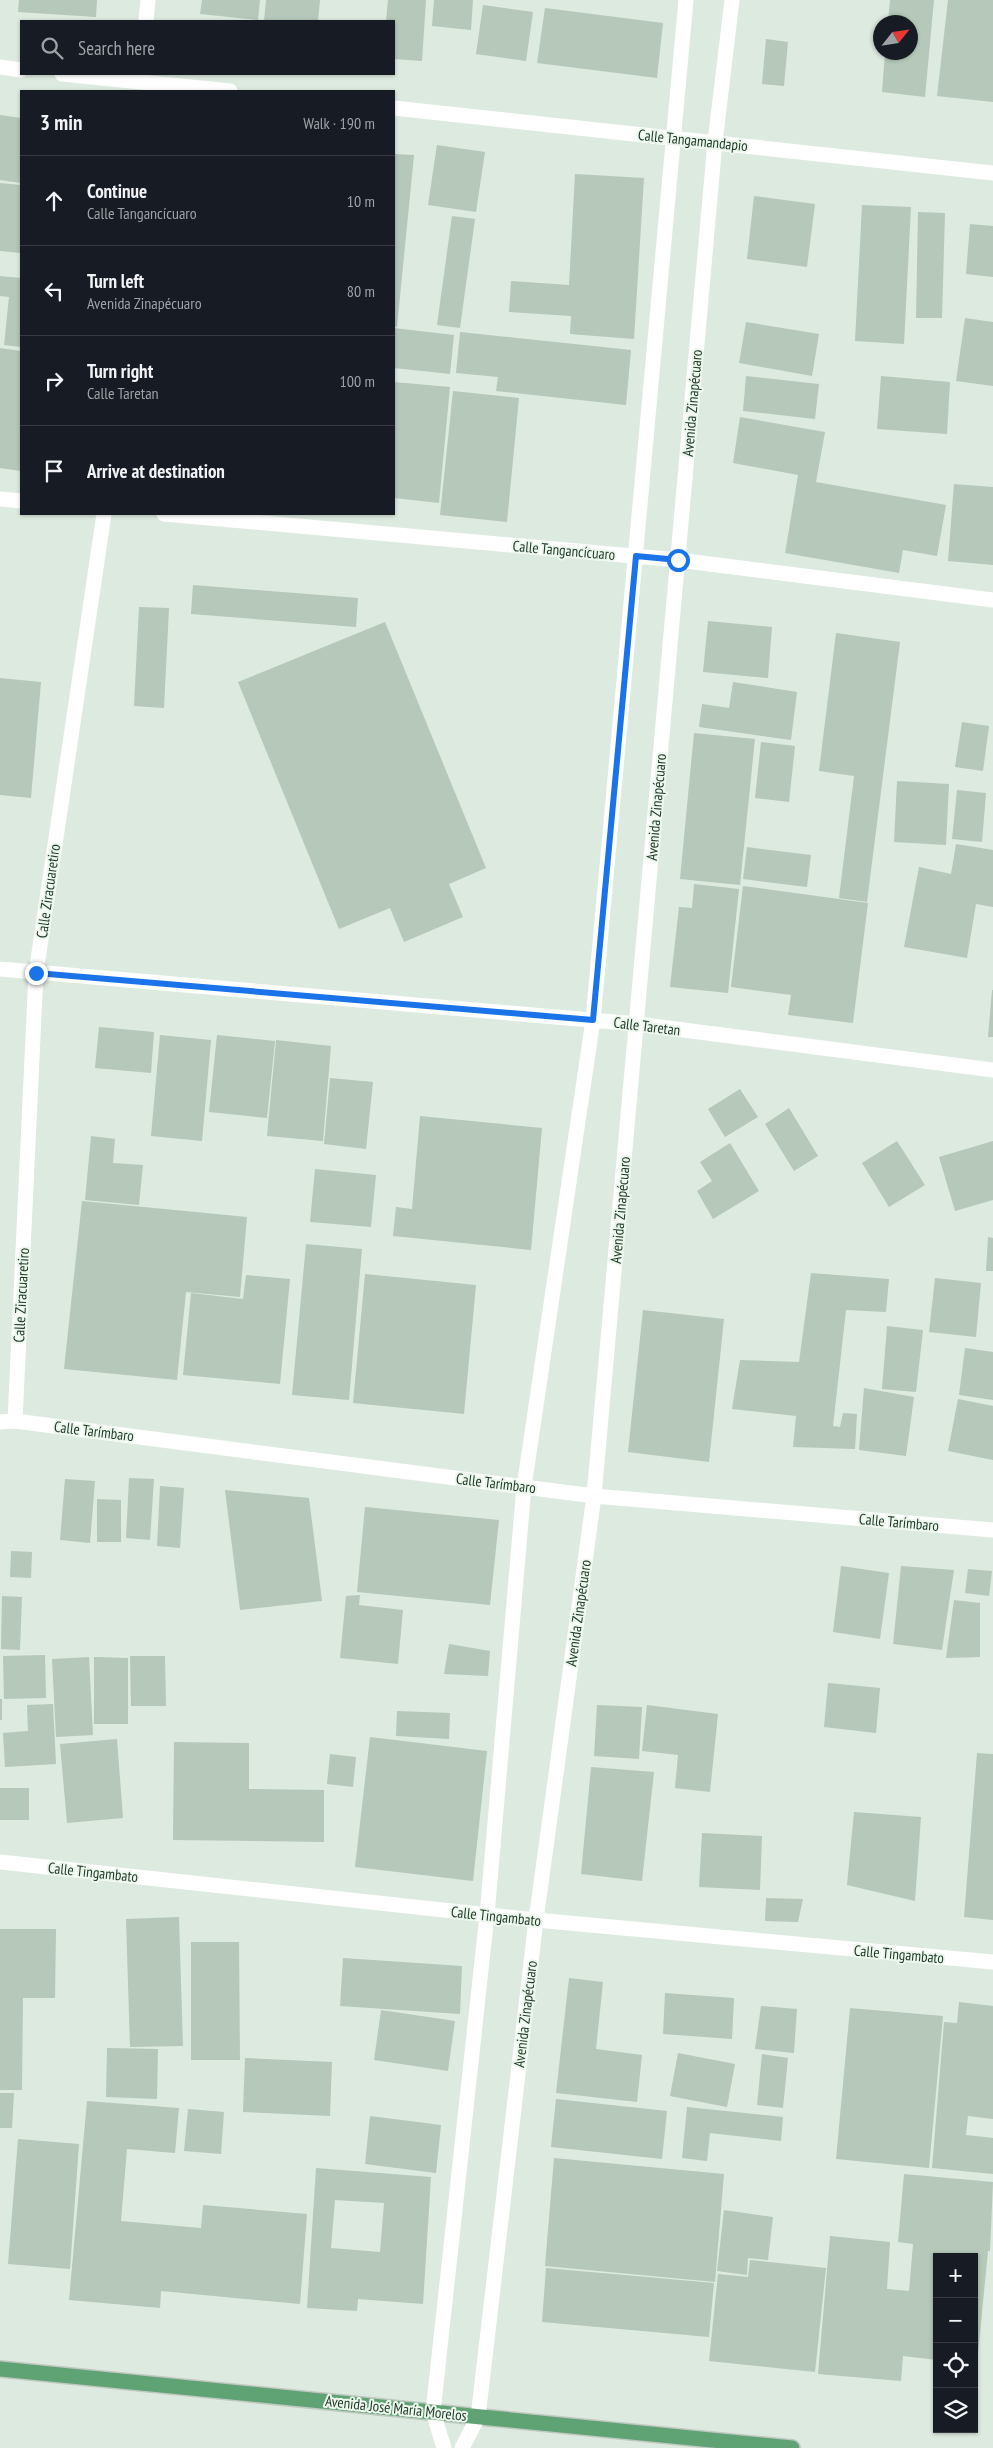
<!DOCTYPE html>
<meta charset="utf-8">
<style>
body{margin:0;font-family:"PT Sans Narrow",sans-serif;background:#20242c;color:#f1f3f6}
.controls{position:absolute;right:15px;bottom:15px;display:grid;overflow:hidden;border-radius:0px;box-shadow:0 1px 4px #0004}
.controls button{width:45px;height:45px;display:grid;place-items:center;padding:0;border:0;border-bottom:1px solid #363941;background:#171b24;color:#f1f3f6;font:25px sans-serif}
.compass{position:absolute;left:873px;top:15px;width:45px;height:45px;border-radius:50%;background:#171b24;box-shadow:0 1px 4px #0004;rotate:60deg}
.stop{position:absolute;width:15px;height:15px;margin:-11px;border:4px solid #1a73e8;border-radius:50%;background:#fff}
.stop.end{background:#1a73e8;border-color:#fff;box-shadow:0 1px 5px #0008}
.list{margin:0;padding:0;list-style:none}
h2{display:flex;justify-content:space-between;align-items:center;height:65px;margin:0;padding:0 20px;font-size:21px}
h2 small{font-size:16px;font-weight:400;color:#9ea1a6}
.list li{display:grid;grid-template-columns:32px 1fr auto;gap:15px;align-items:center;box-sizing:border-box;height:90px;padding:0 20px;border-top:1px solid #363941}
.list b{display:block;font-size:19px;white-space:nowrap}
.list p{margin:0;font-size:16px;white-space:nowrap;color:#9ea1a6}
.list em{font-size:16px;font-style:normal;color:#9ea1a6}
.icon{flex:none;width:28px;height:28px;fill:none;stroke:currentColor;stroke-width:2;stroke-linecap:round;stroke-linejoin:round}
.map{position:relative;flex:none;width:993px;height:2448px;overflow:hidden}
.search{position:absolute;background:#171b24;box-shadow:0 1px 4px #0004;left:20px;top:20px;width:375px;height:55px;display:flex;align-items:center;gap:12px;box-sizing:border-box;padding:0 18px;border-radius:0px;color:#9ea1a6;font-size:19px}
.panel{position:absolute;background:#171b24;box-shadow:0 1px 4px #0004;left:20px;top:90px;width:375px;height:425px;border-radius:0px}
.map>svg:first-child{display:block}
</style>
<div class="map">
<svg width="993" height="2448" viewBox="0 0 993 2448">
<rect width="100%" height="100%" fill="#ddeadf"/>
<path fill="#b5c8b9" fill-rule="evenodd" d="M19 0H97L96 17 18 12Z
M202 0H260L258 20 200 14Z
M266 0H320L318 21H264Z
M388 0H426L422 61 394 59V21H386Z
M434 0H473L471 30 432 26Z
M890 0H934L925 97 882 92 885 52H910V22H888Z
M948 0H993V102L937 96Z
M483 5 533 12 526 61 476 54Z
M545 8 663 23 657 78 537 63Z
M766 39 788 42 784 86 762 84Z
M0 115 21 118V183L0 180Z
M437 145 485 152 476 212 428 205Z
M394 154 414 155 397 327 394 326Z
M575 174 644 178 634 339 570 334 571 316 509 312 511 281 569 285Z
M0 183 21 185V253L0 251Z
M754 196 815 204 807 267 747 259Z
M862 205 911 207 904 344 855 341Z
M918 212 945 213 942 318H916Z
M452 216 475 219 460 328 437 325Z
M970 224 993 226V277L966 274Z
M0 276 21 278V347L4 345 9 297 0 296Z
M965 318 993 322V386L956 381Z
M746 322 819 334 812 376 739 363Z
M394 328 454 335 450 374 394 368Z
M460 332 631 350 626 405 496 391 498 377 456 373Z
M0 348 21 351V471L0 468Z
M746 376 819 384 815 419 743 411Z
M881 376 950 382 947 434 877 429Z
M394 382 450 387 439 503 394 498Z
M453 391 519 398 507 522 440 515Z
M740 417 825 432 816 482 946 505 937 556 903 550 899 573 785 553 798 475 733 463Z
M954 484 993 487V565L948 561Z
M193 585 358 598 356 627 191 614Z
M139 607 169 608 164 708 134 706Z
M708 621 772 627 768 678 703 672Z
M385 622 486 868 449 884 463 917 404 942 390 908 339 929 238 682Z
M836 633 900 642 867 902 839 898 854 776 819 771Z
M0 678 41 682 31 798 0 795Z
M733 682 797 692 791 740 699 727 702 704 729 708Z
M962 722 989 726 983 771 955 767Z
M694 733 755 739 740 885 680 879Z
M761 742 795 746 789 802 755 798Z
M897 781 949 784 946 845 894 842Z
M957 790 986 793 982 842 952 839Z
M956 844 993 850V907L976 904 967 958 904 947 919 867 951 874Z
M747 847 811 855 807 887 743 879Z
M694 884 739 889 728 993 670 987 679 907 692 908Z
M743 886 868 903 853 1023 788 1015 791 995 731 987Z
M992 990H993V1037H988Z
M99 1027 154 1032 151 1073 95 1068Z
M160 1035 211 1040 202 1141 151 1136Z
M217 1035 275 1041 267 1118 209 1112Z
M276 1040 331 1046 323 1141 267 1136Z
M330 1078 373 1082 366 1149 324 1144Z
M740 1089 758 1117 725 1137 708 1109Z
M789 1108 818 1156 794 1171 765 1124Z
M420 1116 542 1128 531 1250 393 1236 396 1207 412 1209Z
M91 1136 115 1139 113 1163 143 1165 139 1205 85 1200Z
M897 1141 925 1185 889 1207 862 1163Z
M993 1141V1200L955 1211 939 1157Z
M730 1143 759 1191 713 1219 697 1191 712 1181 700 1162Z
M315 1169 376 1175 371 1227 310 1222Z
M82 1201 247 1217 240 1297 186 1292 177 1380 64 1369Z
M988 1237 993 1238V1271H986Z
M306 1244 362 1249 349 1400 292 1395Z
M811 1273 889 1279 886 1312 846 1310 833 1426 840 1427 843 1413 857 1414 855 1449 793 1447 796 1416 732 1409 740 1360 799 1362Z
M365 1274 476 1285 464 1414 353 1403Z
M246 1275 290 1279 280 1384 183 1375 191 1293 243 1299Z
M935 1278 981 1283 976 1337 929 1332Z
M643 1310 724 1319 709 1462 628 1452Z
M887 1326 923 1330 916 1392 882 1389Z
M965 1348 993 1352V1400L959 1395Z
M864 1388 914 1397 906 1456 859 1450Z
M958 1399 993 1406V1460L948 1451Z
M129 1478 154 1479 150 1540 126 1538Z
M65 1479 95 1481 90 1543 60 1540Z
M160 1486 184 1488 180 1548 157 1546Z
M225 1490 309 1498 322 1601 240 1610Z
M97 1499 121 1500V1542H97Z
M365 1507 499 1520 490 1605 357 1592Z
M11 1551 32 1552 31 1578 10 1577Z
M841 1566 889 1573 880 1639 833 1632Z
M901 1566 954 1570 942 1650 893 1644Z
M968 1569 992 1571 989 1596 965 1593Z
M360 1595 359 1605 403 1610 398 1664 340 1658 346 1596Z
M2 1596 22 1597 20 1650 1 1649Z
M954 1600 980 1603V1657L946 1658Z
M449 1644 490 1651 488 1676 444 1674Z
M45 1655 46 1698 4 1699 3 1656Z
M130 1656H165L166 1706H131Z
M89 1657 93 1735 56 1737 52 1659Z
M94 1657 128 1658V1724H94Z
M828 1683 880 1688 876 1733 824 1727Z
M0 1699H2V1720H0Z
M53 1704 56 1764 5 1767 3 1733 28 1731 27 1705Z
M597 1705 642 1707 639 1759 594 1756Z
M647 1705 718 1714 710 1792 675 1788 678 1755 642 1751Z
M397 1711 450 1713 449 1739 396 1736Z
M370 1737 487 1751 473 1881 355 1867Z
M117 1739 123 1818 67 1823 60 1744Z
M174 1742 249 1743V1789L324 1790V1842L173 1840Z
M977 1753 993 1754V1920L964 1917Z
M330 1754 356 1757 353 1787 327 1784Z
M591 1767 654 1772 642 1881 581 1874Z
M0 1788H29V1820H0Z
M854 1812 921 1817 915 1901 847 1885Z
M702 1833 762 1836 760 1890 699 1887Z
M766 1898 803 1899 798 1922 765 1921Z
M179 1917 183 2046 130 2047 126 1919Z
M0 1929H56L55 1998H23L22 2090H0Z
M191 1942H239L240 2060H191Z
M343 1958 462 1966 460 2014 340 2006Z
M569 1978 603 1982 596 2049 642 2055 637 2102 556 2093Z
M665 1993 734 1998 732 2039 663 2034Z
M959 2002 993 2006V2119L968 2116 966 2135 993 2138V2174L932 2168 944 2022 957 2023Z
M761 2006 797 2009 794 2053 755 2049Z
M850 2008 943 2016 929 2168 836 2159Z
M381 2010 455 2021 448 2071 374 2060Z
M107 2048 158 2049 157 2099 106 2097Z
M678 2053 735 2064 727 2107 670 2096Z
M762 2054 788 2058 783 2108 757 2105Z
M245 2058 332 2062 330 2116 243 2112Z
M0 2093H14L12 2128H0Z
M556 2099 667 2111 662 2159 551 2147Z
M87 2101 179 2108 175 2153 127 2149 121 2221 201 2228 203 2205 307 2214 300 2304 161 2291 160 2308 69 2300Z
M687 2107 783 2117 781 2141 710 2133 707 2161 682 2158Z
M188 2109 224 2112 221 2154 184 2151Z
M370 2116 441 2125 436 2173 365 2164Z
M18 2139 79 2144 70 2269 8 2264Z
M554 2158 724 2174 715 2282 545 2266Z
M316 2168 431 2177 423 2304 358 2299 357 2311 307 2308ZM335 2200 384 2203 380 2252 331 2248Z
M904 2174 993 2182 990 2251H988L977 2364H974V2257H937V2360L903 2356 901 2381 818 2374 830 2236 890 2242 887 2289 909 2291 913 2244 898 2242Z
M724 2210 773 2217 768 2260 748 2258 747 2275 717 2271Z
M750 2260 826 2268 815 2372 709 2361 718 2274 748 2277Z
M546 2268 714 2283 709 2337 542 2322Z"/>
<g fill="none" stroke-linecap="round" stroke-linejoin="round">
<g stroke="#c0c8c2" stroke-width="18">
<path id="primary" d="M0 2369 792 2448"/>
</g>
<path stroke="#fff" stroke-width="15" d="M146 21 148 0
M0 67 21 70
M62 74 230 91
M394 108 993 173
M0 499 21 501
M164 514 678 560 993 600
M0 969 637 1024 993 1070
M15 1421 36 973 104 514
M0 1422 15 1421 594 1496 993 1530
M0 1862 536 1920 993 1962
M444 2448 433 2412 487 1915 524 1487 593 1020 686 0
M462 2448 478 2417 536 1920 594 1496 715 142 732 0"/>
<use href="#primary" stroke="#5fa273" stroke-width="15"/>
</g>
<g fill="none" stroke-linecap="round" stroke-linejoin="round">
<path stroke="#1a73e8" stroke-width="6" d="M36 973 593 1020 636 556 678 560"/>
</g>
<g text-anchor="middle" dominant-baseline="central" stroke-width="4" stroke-linejoin="round" paint-order="stroke">
<g font-size="15" fill="#1e3a26" stroke="#edf7ee">
<text transform="translate(693 140) rotate(6)">Calle Tangamandapio</text>
<text transform="translate(692 403) rotate(-85)">Avenida Zinapécuaro</text>
<text transform="translate(564 550) rotate(5)">Calle Tangancícuaro</text>
<text transform="translate(656 807) rotate(-85)">Avenida Zinapécuaro</text>
<text transform="translate(48 891) rotate(-82)">Calle Ziracuaretiro</text>
<text transform="translate(647 1026) rotate(7)">Calle Taretan</text>
<text transform="translate(620 1210) rotate(-85)">Avenida Zinapécuaro</text>
<text transform="translate(21 1295) rotate(-87)">Calle Ziracuaretiro</text>
<text transform="translate(94 1431) rotate(7)">Calle Tarímbaro</text>
<text transform="translate(496 1483) rotate(7)">Calle Tarímbaro</text>
<text transform="translate(899 1522) rotate(5)">Calle Tarímbaro</text>
<text transform="translate(578 1613) rotate(-82)">Avenida Zinapécuaro</text>
<text transform="translate(93 1872) rotate(6)">Calle Tingambato</text>
<text transform="translate(496 1916) rotate(6)">Calle Tingambato</text>
<text transform="translate(899 1954) rotate(5)">Calle Tingambato</text>
<text transform="translate(525 2014) rotate(-83)">Avenida Zinapécuaro</text>
<text transform="translate(396 2408) rotate(6)">Avenida José María Morelos</text>
</g>
</g>
</svg>
<div class="controls">
<button>+</button>
<button>−</button>
<button><svg class="icon" aria-label="locate" viewBox="0 0 24 24"><circle cx="12" cy="12" r="6"/><path d="M12 2v4M12 18v4M2 12h4M18 12h4"/></svg></button>
<button><svg class="icon" aria-label="layers" viewBox="0 0 24 24"><path d="M12 4l9 5-9 5-9-5zM3 14l9 5 9-5"/></svg></button>
</div>
<svg class="compass" viewBox="-18 -18 36 36"><path d="M0-13l5 13h-10z" fill="#e53935"/><path d="M0 13l5-13h-10z" fill="#9ea1a6"/></svg>
<div class="stop" style="left:678px;top:560px"></div>
<div class="stop end" style="left:36px;top:973px"></div>
<div class="search"><svg class="icon" aria-label="search" viewBox="0 0 24 24"><circle cx="10" cy="10" r="6"/><path d="M15 15l6 6"/></svg>Search here</div>
<section class="panel">
<h2>3 min<small>Walk · 190 m</small></h2>
<ul class="list">
<li><svg class="icon" aria-label="ahead" viewBox="0 0 24 24"><path d="M12 20V5M6 11l6-6 6 6"/></svg><div><b>Continue</b><p>Calle Tangancícuaro</p></div><em>10 m</em></li>
<li><svg class="icon" aria-label="left" viewBox="0 0 24 24"><path d="M17 20v-9H6M10 6l-5 5 5 5"/></svg><div><b>Turn left</b><p>Avenida Zinapécuaro</p></div><em>80 m</em></li>
<li><svg class="icon" aria-label="right" viewBox="0 0 24 24"><path d="M7 20v-9h11M14 6l5 5-5 5"/></svg><div><b>Turn right</b><p>Calle Taretan</p></div><em>100 m</em></li>
<li><svg class="icon" aria-label="arrive" viewBox="0 0 24 24"><path d="M6 21V4h12l-3 4 3 4H6"/></svg><div><b>Arrive at destination</b></div></li>
</ul>
</section>
</div>
